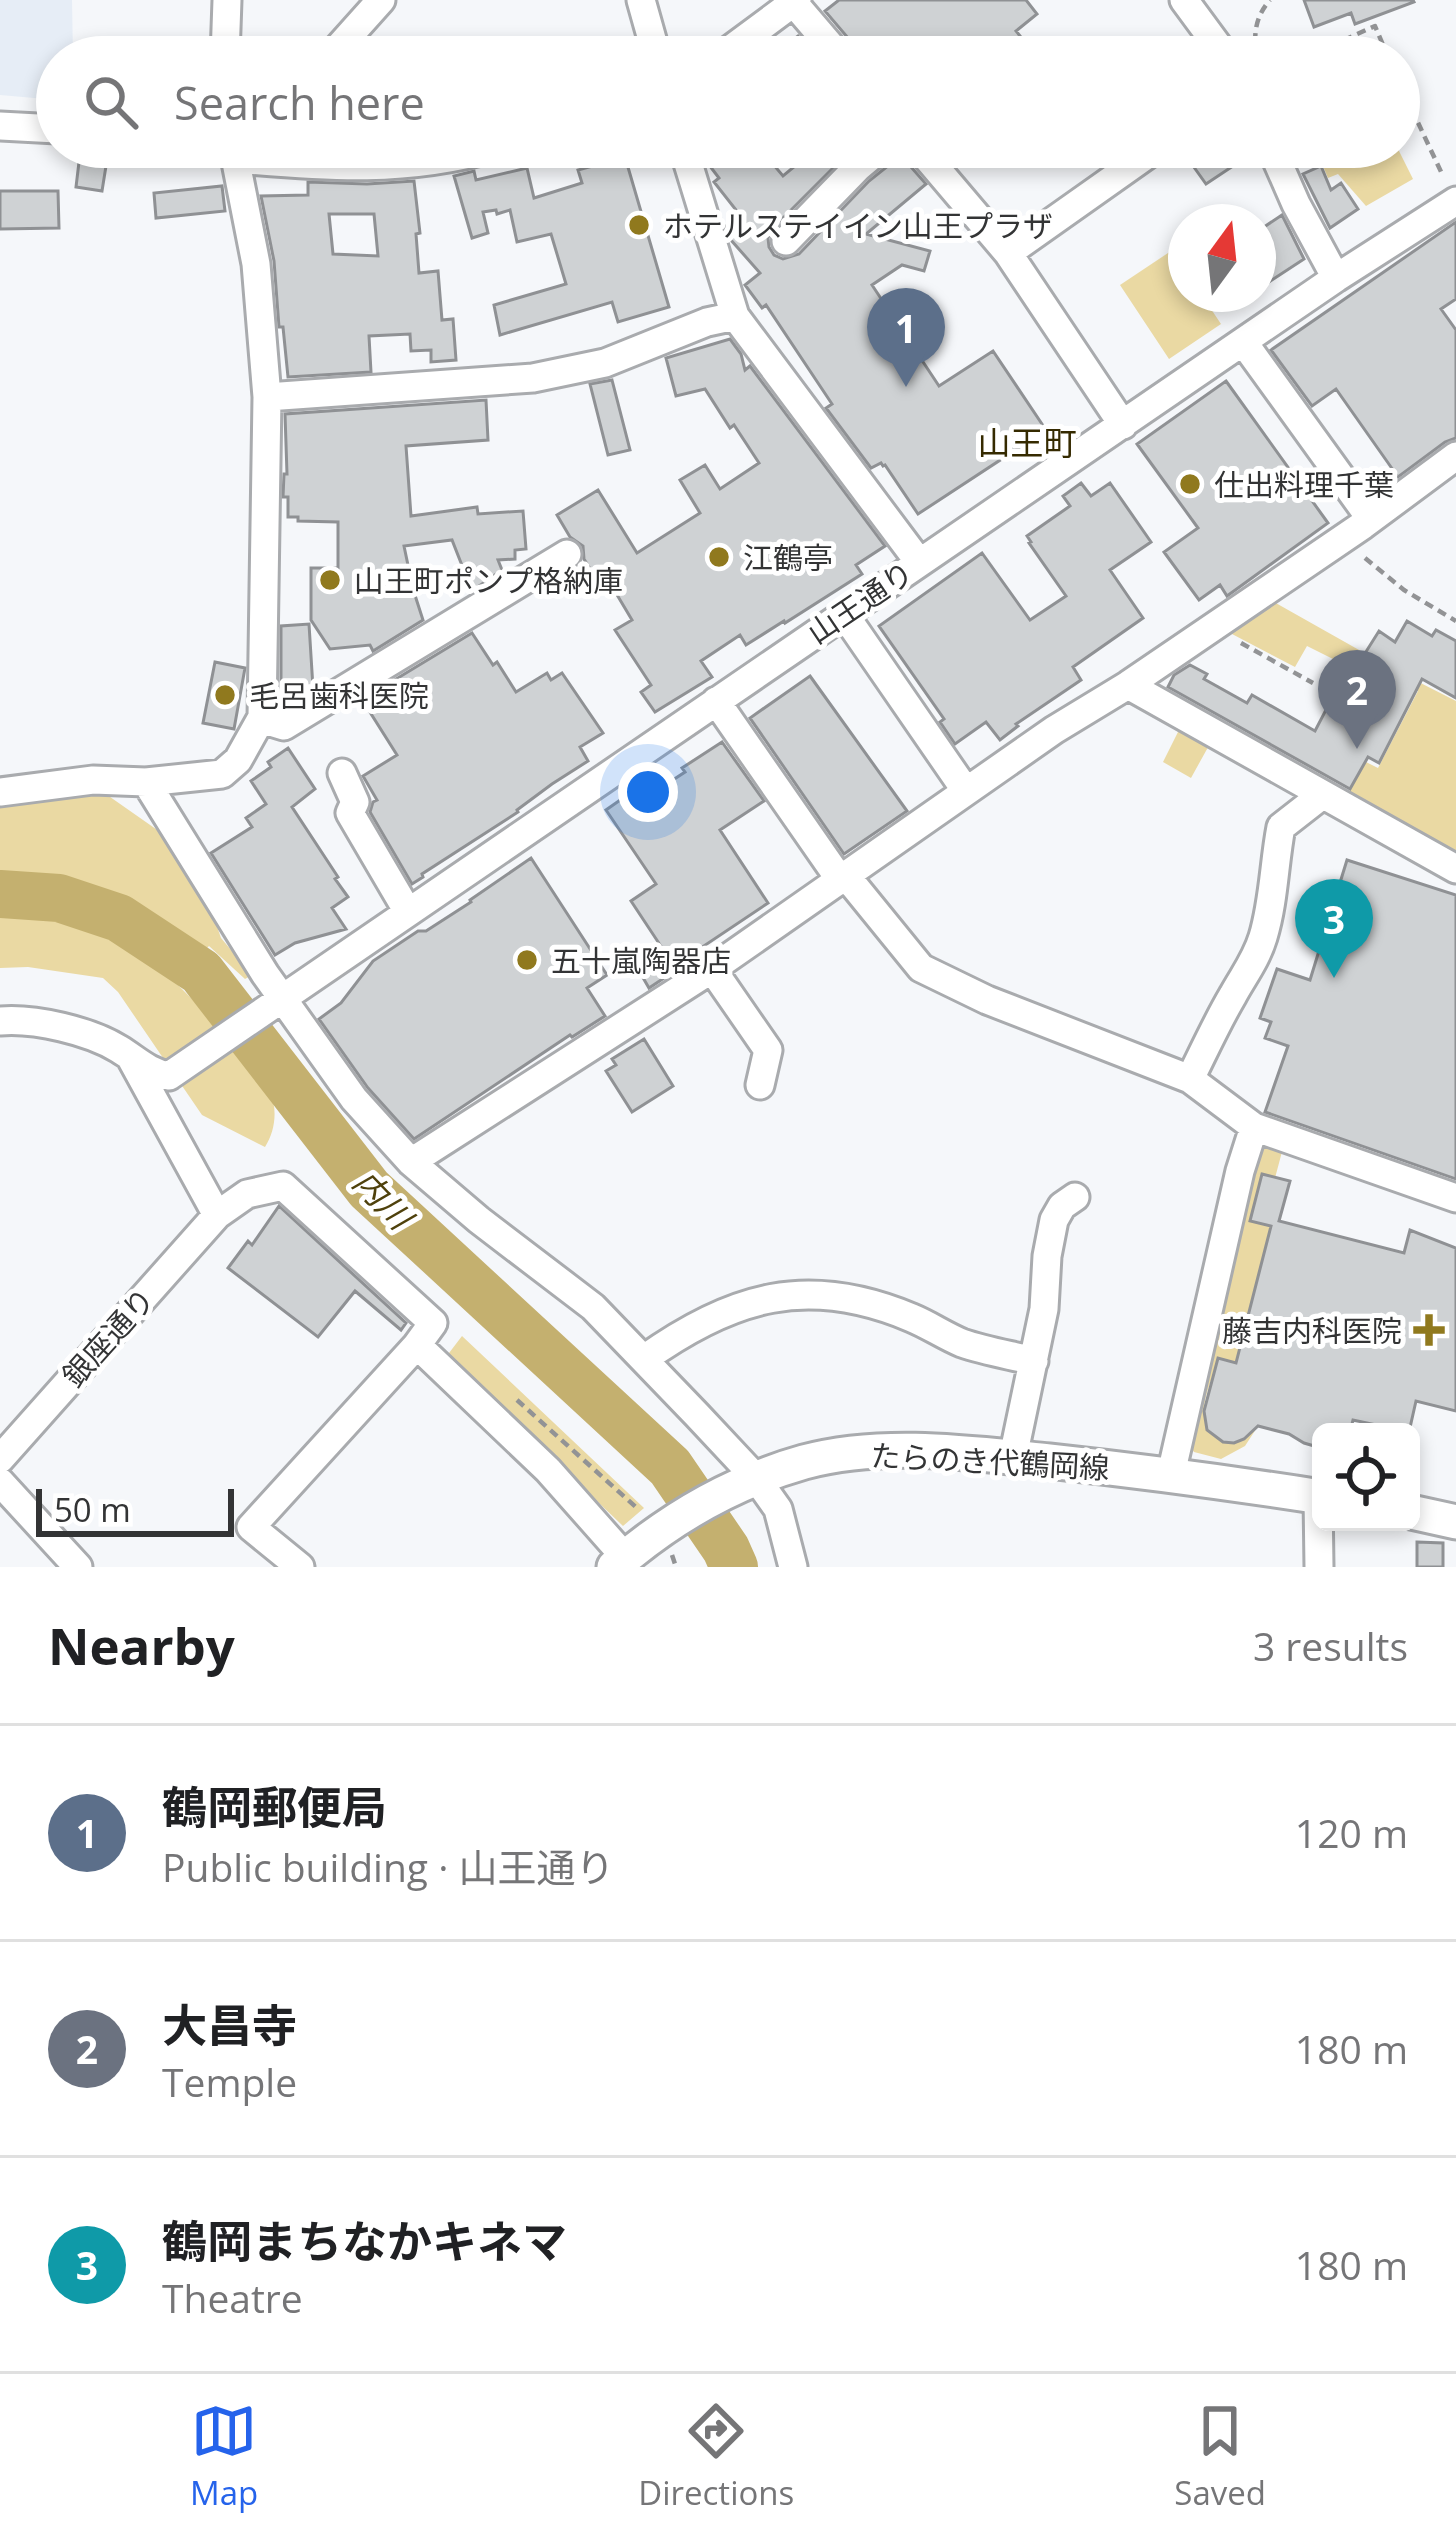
<!DOCTYPE html>
<meta charset="utf-8">
<style>
body{margin:0;font-family:"Open Sans","Noto Sans JP",sans-serif;background:#f6f6f6;color:#202124}
.controls{position:absolute;right:36px;bottom:36px;display:grid;overflow:hidden;border-radius:18px;box-shadow:0 6px 18px #0003}
.controls button{width:108px;height:108px;display:grid;place-items:center;padding:0;border:0;border-bottom:3px solid #e0e0e0;background:#fff;color:#202124;font:60px sans-serif}
.compass{position:absolute;left:1168px;top:204px;width:108px;height:108px;border-radius:50%;background:#fff;box-shadow:0 6px 18px #0003;rotate:15deg}
.scale{position:absolute;left:36px;bottom:30px;width:198px;box-sizing:border-box;padding-left:12px;border:6px solid #333435;border-top:0;font-size:33px;line-height:42px;white-space:nowrap;color:#333435;-webkit-text-stroke:9px #fff;paint-order:stroke}
.you{position:absolute;left:648px;top:792px;width:42px;height:42px;margin:-30px;border:9px solid #fff;border-radius:50%;background:#1a73e8;box-shadow:0 0 0 18px #1a73e833}
.badge{display:grid;place-items:center;width:78px;height:78px;border-radius:50%;background:#2563eb;color:#fff;font-size:39px;font-weight:700}
.pin{position:absolute;translate:-50% -99px;filter:drop-shadow(0 3px 6px #0008)}
.pin::after{content:'';position:absolute;top:63px;width:42px;height:36px;background:inherit;clip-path:polygon(0 0,100% 0,50% 100%)}
.list{margin:0;padding:0;list-style:none}
h2{display:flex;justify-content:space-between;align-items:center;height:156px;margin:0;padding:0 48px;font-size:51px}
h2 small{font-size:39px;font-weight:400;color:#757577}
.list li{display:grid;grid-template-columns:78px 1fr auto;gap:36px;align-items:center;box-sizing:border-box;height:216px;padding:0 48px;border-top:3px solid #e0e0e0}
.list b{display:block;font-size:45px;white-space:nowrap}
.list p{margin:0;font-size:39px;white-space:nowrap;color:#757577}
.list em{font-size:39px;font-style:normal;color:#757577}
.icon{flex:none;width:66px;height:66px;fill:none;stroke:currentColor;stroke-width:2;stroke-linecap:round;stroke-linejoin:round}
.map{position:relative;flex:none;width:1456px;height:1567px;overflow:hidden}
.search{position:absolute;background:#fff;box-shadow:0 6px 18px #0003;left:36px;right:36px;top:36px;height:132px;display:flex;align-items:center;gap:30px;box-sizing:border-box;padding:0 42px;border-radius:66px;color:#757577;font-size:45px}
.sheet{height:804px;background:#fff}
nav{display:flex;justify-content:space-around;align-items:center;box-sizing:border-box;height:168px;border-top:3px solid #e0e0e0;background:#fff;font-size:33px;color:#757577}
nav a{display:grid;justify-items:center;gap:6px}
nav .on{color:#2563eb}
.map>svg:first-child{display:block}
</style>
<div class="map">
<svg width="1456" height="1567" viewBox="0 0 1456 1567">
<rect width="100%" height="100%" fill="#f5f7fa"/>
<path fill="#e6edf6" d="M0 0H72L73 57H57V100L0 95Z"/>
<path fill="#ead9a3" d="M1315 147H1397L1413 179 1366 206 1338 174 1328 178Z
M1171 251 1186 273V294H1201L1221 324 1169 359 1120 285Z
M1267 598 1391 668 1456 701V858L1346 797 1366 762 1378 768 1418 691 1345 654 1339 662 1307 646 1295 667 1232 634 1227 626Z
M1182 724 1212 740 1191 778 1163 762Z
M103 792 163 834 212 912 221 938 252 975 245 979 209 946 205 950C135 900 89 871 0 872V798Z
M0 915C44 915 88 926 126 946 173 972 208 1016 241 1056 250 1068 263 1080 270 1093 278 1109 275 1132 265 1147L202 1115 118 992 103 978 28 967 0 968Z
M1261 1142 1283 1148 1275 1178 1262 1175 1251 1220 1271 1226 1236 1363 1218 1359C1210 1388 1188 1424 1223 1442L1243 1439 1255 1425 1258 1426 1245 1446 1221 1459 1194 1452 1185 1439Z
M462 1336 644 1508 623 1526 446 1357Z"/>
<g fill="none" stroke-linecap="round" stroke-linejoin="round">
<path stroke="#c4b06f" stroke-width="48" d="M0 894 59 898 119 918 201 972 369 1189 670 1467 726 1549 734 1567"/>
</g>
<path fill="#cfd2d4" stroke="#8f9194" stroke-width="3" fill-rule="evenodd" d="M839 0H1026L1037 14 1016 31 1037 57H858L854 45 825 11Z
M1304 0H1413L1414 2 1355 24 1351 13 1314 27Z
M798 36 815 55 770 57Z
M702 147H748L750 155 756 162 766 165 773 164 783 176 818 147H854L772 229 768 238 769 247 774 255 783 259 799 254 869 181 894 161 900 147 904 159 926 184 866 234 930 251 924 271 902 265 872 285 939 386 993 351 1046 430 918 514 885 465 883 466 881 463 871 468 826 408 832 404 766 305 762 308 745 285 760 273 730 239 726 226 740 215 714 182 719 178 706 161Z
M1200 147H1253L1254 152 1206 184 1186 156Z
M625 157 669 307 618 322 612 302 500 335 494 305 566 284 551 234 517 242 510 210 497 214 496 210 483 212 488 233 472 238 454 176 474 171 476 180 527 168 534 198 582 183 578 170Z
M79 162 106 166 102 191 76 187Z
M1321 166 1331 190 1341 183 1358 209 1330 228 1303 174Z
M414 181 420 233 416 234 419 273 438 271 442 320 453 319 456 360 431 362V350L411 351 410 334 369 336 371 372 288 377 283 327H279L274 261 261 196 308 195V182L367 184ZM329 214H374L378 256 333 254Z
M222 186 225 211 156 218 154 193Z
M0 191H58L59 228 0 229Z
M1282 215 1304 259 1258 289V231Z
M1456 222V299L1441 309 1456 330V438L1445 442 1398 477 1336 389 1312 406 1271 350Z
M730 339 741 354 745 370 750 366 885 546 856 565 862 574 785 623 784 621 746 645 740 635 701 661 712 677 655 712 641 692 651 685 615 630 632 620 610 583 602 588 584 559 583 546 570 537 557 515 598 490 637 553 700 513 680 480 705 465 720 489 759 463 734 425 730 428 705 389 676 396 666 358Z
M612 380 630 450 608 455 590 384Z
M1226 381 1328 523 1227 596 1220 585 1199 600 1164 552 1198 528 1137 444Z
M486 400 488 440 406 446 411 516 477 507 478 514 523 511 526 549 515 550V559L498 560 502 570 472 591 452 540 404 546 413 589 423 620 373 651 370 645 330 649 311 620V568H338V522L298 521V517H288V497H283L284 474H287L285 414Z
M1081 483 1091 496 1110 483 1151 542 1110 570 1143 618 1073 667 1081 680 1016 724 1018 726 1000 740 986 722 955 744 940 722 944 719 879 626 982 553 1030 620 1066 596 1029 543 1031 542 1027 536 1070 506 1063 496Z
M1407 621 1432 636 1436 630 1456 641V698L1422 679 1379 763 1368 757 1350 789 1168 687 1174 675 1190 665 1207 674 1204 679 1247 703 1252 695 1315 731 1342 679 1347 682 1379 631 1395 642Z
M309 624 313 688 303 693 281 694V626Z
M472 633 493 665 497 662 516 692 547 673 551 680 562 673 603 733 580 747 588 761 552 784 517 810 518 812 422 874 423 877 412 884 370 812 373 802 377 800 363 776 397 755 368 709 404 689 378 690Z
M215 662 245 668 234 729 203 723Z
M810 676 907 811 844 854 750 718Z
M722 742 764 801 720 830 768 903 674 966 631 901 656 884 606 810 623 798 630 808 685 772 682 768Z
M288 748 315 789 292 807 338 877 335 879 348 897 332 908 346 929 295 943 275 955 211 853 252 827 246 818 266 804 251 781 271 767 268 762Z
M531 858 607 975 587 988 605 1016 572 1037 570 1035 414 1139 368 1088 319 1019 341 1003 373 961 418 931H426L471 902 470 900Z
M1347 860 1456 895V1179L1265 1112 1288 1046 1265 1038 1271 1022 1260 1018 1277 969 1310 980Z
M666 961 673 972 649 988 642 976Z
M644 1039 673 1086 632 1112 606 1071 616 1065 612 1059Z
M1262 1174 1290 1181 1279 1221 1404 1253 1410 1230 1456 1248V1411L1416 1401 1409 1432 1353 1420 1350 1432H1321V1448L1304 1443 1289 1434 1258 1426 1244 1439 1234 1443 1223 1442 1207 1430 1204 1411 1218 1358 1236 1363 1271 1226 1250 1221Z
M279 1206 406 1323 401 1330 355 1291 318 1337 228 1268 248 1241 252 1245Z
M1417 1542 1443 1543V1567H1417Z"/>
<g fill="none" stroke-linecap="round" stroke-linejoin="round">
<g stroke="#a9abae" stroke-width="33">
<path id="minor" d="M641 0 657 57
M1184 0 1226 57
M793 2 840 57
M225 57 227 0
M330 57 381 0
M720 57 797 0
M0 126 57 129
M683 147 735 316 919 562
M766 147H767
M918 147 1008 253 1123 425
M1271 147 1296 204 1336 278
M236 159C327 167 407 173 496 147
M786 241 857 168 882 147
M1008 253 1158 147
M1244 343 1371 519
M267 397 533 378 605 363 707 322 735 316
M844 614 966 791
M1128 685 1456 869
M716 701 841 881
M261 719 284 726 567 554
M342 773 355 802 350 813 408 912
M146 782 265 974 354 1099 411 1162 479 1220 593 1307 697 1415 756 1478 778 1509 793 1567
M0 792 93 780 146 782 222 774 238 760 262 717 267 397 256 264 233 147
M847 877 921 968 987 1000 1190 1079 1254 1127 1456 1198
M712 969 768 1050 760 1085
M0 1021C35 1018 90 1031 119 1049 137 1060 148 1072 169 1076
M132 1060 217 1215
M169 1076 1336 278 1456 201
M1190 1079C1204 1051 1217 1022 1233 995 1244 975 1256 960 1263 937 1274 901 1274 863 1281 827L1322 795
M411 1162 712 969 1054 730 1128 685 1363 525 1456 456
M644 1359C732 1296 808 1274 912 1318 929 1325 945 1336 962 1343 985 1351 1010 1355 1034 1361
M1013 1457 1044 1309 1047 1256 1054 1220 1062 1206 1075 1197
M0 1459 217 1215 247 1194 283 1186 433 1323 417 1345 548 1470 625 1557
M1171 1474 1240 1171 1254 1127
M0 1482 78 1567
M1318 1497 1319 1567
M300 1567 251 1527 417 1345"/>
</g>
<g stroke="#a9abae" stroke-width="39">
<path id="major" d="M1411 1512 1456 1522
M614 1567C669 1519 733 1482 804 1462 883 1441 970 1453 1049 1461 1141 1471 1231 1483 1321 1497"/>
</g>
<path stroke="#929395" stroke-width="4.5" stroke-dasharray="9 6" stroke-linecap="butt" d="M1257 57C1253 35 1255 17 1270 0
M1304 57 1324 49
M1327 57 1324 49 1375 26 1388 57
M1399 82 1443 176
M1365 558 1404 590 1456 621
M1241 643 1313 683
M517 1400 638 1509
M672 1555 676 1567"/>
<use href="#minor" stroke="#fff" stroke-width="27"/>
<use href="#major" stroke="#fff" stroke-width="33"/>
</g>
<g fill="#90791e" stroke="#fff" stroke-width="4.5">
<circle cx="639" cy="225" r="12"/>
<circle cx="1190" cy="484" r="12"/>
<circle cx="719" cy="557" r="12"/>
<circle cx="330" cy="580" r="12"/>
<circle cx="225" cy="695" r="12"/>
<circle cx="527" cy="960" r="12"/>
<path d="M1423 1312h12v12h12v12h-12v12h-12v-12h-12v-12h12z"/>
</g>
<g text-anchor="middle" dominant-baseline="central" stroke-width="10" stroke-linejoin="round" paint-order="stroke">
<g font-size="30" fill="#333435" stroke="#fff" text-anchor="start">
<text x="663" y="225">ホテルステイイン山王プラザ</text>
<text x="1214" y="484">仕出料理千葉</text>
<text x="743" y="557">江鶴亭</text>
<text x="354" y="580">山王町ポンプ格納庫</text>
<text x="249" y="695">毛呂歯科医院</text>
<text x="551" y="960">五十嵐陶器店</text>
<text x="1402" y="1330" text-anchor="end">藤吉内科医院</text>
</g>
<g font-size="30" fill="#333435" stroke="#fff">
<text transform="translate(860 602) rotate(-34)">山王通り</text>
<text transform="translate(108 1337) rotate(-48)">銀座通り</text>
<text transform="translate(990 1461) rotate(3)">たらのき代鶴岡線</text>
</g>
<g font-size="33" fill="#352a00" stroke="#fff">
<text x="1027" y="442">山王町</text>
</g>
<g font-size="33" font-style="italic" fill="#4f410c" stroke="#fff">
<text transform="translate(383 1199) rotate(46)">内川</text>
</g>
</g>
</svg>
<div class="controls">
<button><svg class="icon" aria-label="locate" viewBox="0 0 24 24"><circle cx="12" cy="12" r="6"/><path d="M12 2v4M12 18v4M2 12h4M18 12h4"/></svg></button>
</div>
<svg class="compass" viewBox="-18 -18 36 36"><path d="M0-13l5 13h-10z" fill="#e53935"/><path d="M0 13l5-13h-10z" fill="#757577"/></svg>
<div class="scale">50 m</div>
<div class="you"></div>
<div class="pin badge" style="left:906px;top:387px;background:#5c6f8a">1</div>
<div class="pin badge" style="left:1357px;top:749px;background:#6b7280">2</div>
<div class="pin badge" style="left:1334px;top:978px;background:#0f9aa8">3</div>
<div class="search"><svg class="icon" aria-label="search" viewBox="0 0 24 24"><circle cx="10" cy="10" r="6"/><path d="M15 15l6 6"/></svg>Search here</div>
</div>
<section class="sheet">
<h2>Nearby<small>3 results</small></h2>
<ul class="list">
<li><span class="badge" style="background:#5c6f8a">1</span><div><b>鶴岡郵便局</b><p>Public building · 山王通り</p></div><em>120 m</em></li>
<li><span class="badge" style="background:#6b7280">2</span><div><b>大昌寺</b><p>Temple</p></div><em>180 m</em></li>
<li><span class="badge" style="background:#0f9aa8">3</span><div><b>鶴岡まちなかキネマ</b><p>Theatre</p></div><em>180 m</em></li>
</ul>
</section>
<nav>
<a class="on"><svg class="icon" aria-label="map" viewBox="0 0 24 24"><path d="M3 6l6-2 6 2 6-2v14l-6 2-6-2-6 2zM9 4v14M15 6v14"/></svg>Map</a>
<a><svg class="icon" aria-label="directions" viewBox="0 0 24 24"><path d="M12 3l9 9-9 9-9-9zM9 14v-3h6M13 9l2 2-2 2"/></svg>Directions</a>
<a><svg class="icon" aria-label="saved" viewBox="0 0 24 24"><path d="M7 4h10v16l-5-4-5 4z"/></svg>Saved</a>
</nav>
